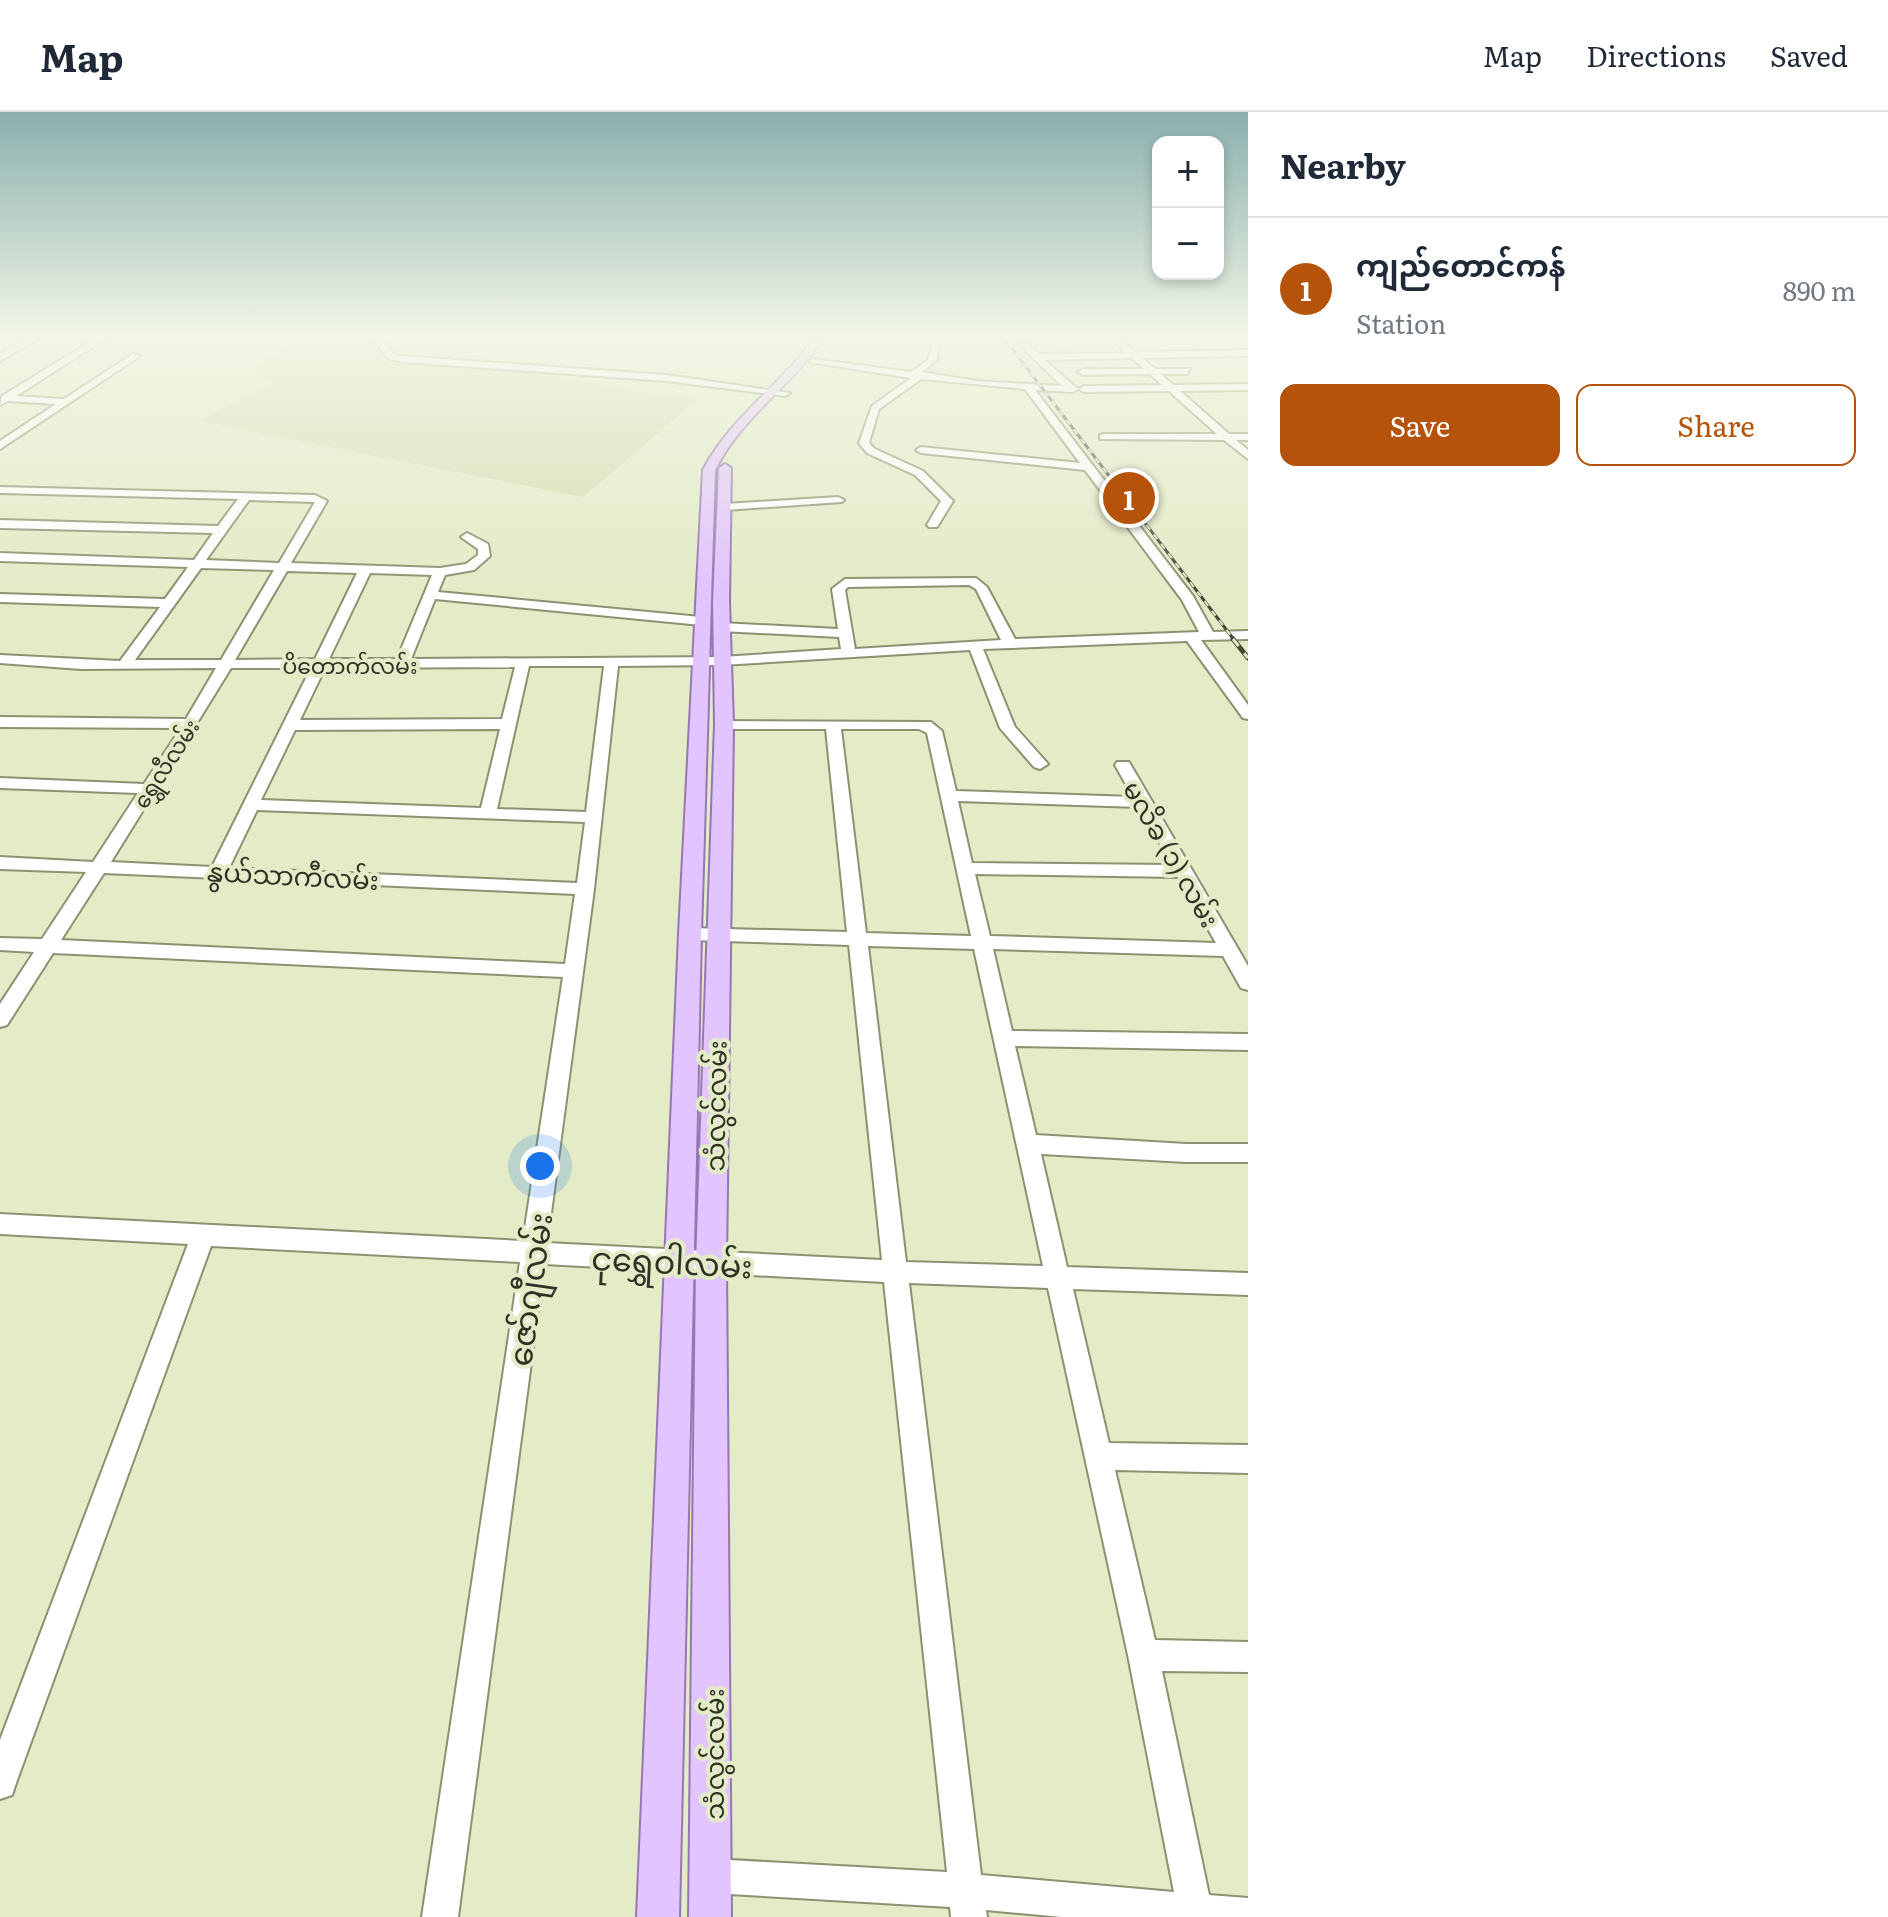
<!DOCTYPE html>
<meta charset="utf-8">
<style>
body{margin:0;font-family:Literata,"Noto Sans Myanmar",serif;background:#f6f6f7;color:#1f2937}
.controls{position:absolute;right:24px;top:24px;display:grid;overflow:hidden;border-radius:16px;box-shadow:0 4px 12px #0003}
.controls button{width:72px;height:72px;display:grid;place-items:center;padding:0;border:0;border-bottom:2px solid #e0e1e3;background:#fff;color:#1f2937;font:40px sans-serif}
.you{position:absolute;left:540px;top:1054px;width:28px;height:28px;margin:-20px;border:6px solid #fff;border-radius:50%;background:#1a73e8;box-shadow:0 0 0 12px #1a73e833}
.badge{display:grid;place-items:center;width:52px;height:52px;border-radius:50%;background:#b45309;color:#fff;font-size:26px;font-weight:700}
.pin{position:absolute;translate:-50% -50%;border:4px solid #fff;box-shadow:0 2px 8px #0006}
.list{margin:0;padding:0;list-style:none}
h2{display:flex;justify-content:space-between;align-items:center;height:104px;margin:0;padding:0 32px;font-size:34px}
h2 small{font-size:26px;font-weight:400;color:#747a83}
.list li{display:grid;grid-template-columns:52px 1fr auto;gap:24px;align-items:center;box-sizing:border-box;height:144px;padding:0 32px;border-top:2px solid #e0e1e3}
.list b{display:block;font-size:30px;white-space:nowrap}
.list p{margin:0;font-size:26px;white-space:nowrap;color:#747a83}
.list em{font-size:26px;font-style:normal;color:#747a83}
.actions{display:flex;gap:16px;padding:24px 32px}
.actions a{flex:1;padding:18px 0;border:2px solid #b45309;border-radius:16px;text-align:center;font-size:28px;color:#b45309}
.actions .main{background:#b45309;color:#fff}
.map{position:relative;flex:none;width:1248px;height:1805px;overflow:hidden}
header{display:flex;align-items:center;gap:48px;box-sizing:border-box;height:112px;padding:0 40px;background:#fff;border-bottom:2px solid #e0e1e3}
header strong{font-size:38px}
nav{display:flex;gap:44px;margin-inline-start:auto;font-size:28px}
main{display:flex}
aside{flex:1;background:#fff}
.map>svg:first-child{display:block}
</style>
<header>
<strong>Map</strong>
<nav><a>Map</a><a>Directions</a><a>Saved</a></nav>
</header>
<main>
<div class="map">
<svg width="1248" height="1805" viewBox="0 0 1248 1805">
<rect width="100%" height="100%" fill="#e3ebc7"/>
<path fill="#d5deb4" d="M356 222H364L384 248 512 258 697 288 583 385 198 309 273 271 254 258 291 229Z"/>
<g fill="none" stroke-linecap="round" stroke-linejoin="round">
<g stroke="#8b9271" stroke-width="4">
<path id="minor" d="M36 222H46L0 249V242Z
M103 222H113L16 284 64 287 133 242 140 244 0 337V329L56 292 8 289 0 293 2 284Z
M369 222H377L394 243 403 244 667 263 790 281 785 284 667 269 403 250 388 247Z
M935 222H943L936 249 922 260 977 269 1062 274 1021 234 1024 229 1039 242 1126 241 1106 222H1115L1136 240 1248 238V244L1142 246 1155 257H1190L1187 262H1161L1173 273 1248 272V278L1180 279 1229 322H1248V328H1236L1248 338V347L1224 328 1100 327V323L1104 322H1217L1169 279 1084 280 1079 277 1084 274 1162 273 1150 262 1083 263 1078 260 1083 257H1144L1132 246 1044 248 1078 277 1073 280 1035 278 1193 484 1213 520 1248 519V527L1201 528 1248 593V607L1243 606 1187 529 983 537 1015 615 1048 652 1040 657 1034 655 1000 616 970 538 722 553 618 554 594 777 547 1131 882 1148 849 833 690 828 681 822 690 816 847 820 826 617H724L719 615V609L931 610 942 619 956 679 1133 685 1115 653 1117 650H1129L1248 854V878L1241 876 1223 844 993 837 1012 919 1248 922V938L1015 934 1036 1023 1186 1032H1248V1050H1186L1041 1042 1067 1155 1248 1161V1183L1073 1177 1109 1331 1248 1333V1361L1115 1358 1155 1528 1248 1530V1560L1162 1559 1209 1783 1248 1786V1805H1062L986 1798 987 1805H951L950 1795 712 1781 700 1776 695 1764 700 1752 712 1747 947 1760 884 1170 544 1152 458 1805H422L520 1150 211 1134 16 1671 12 1683 0 1687V1628L188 1132 0 1122V1102L523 1129 563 865 53 841 7 913 0 915V892L34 840 0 838V826L42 827 86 760 0 757V745L93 750 138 681 0 676V666L144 672 181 616 0 615V605L186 607 216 556 81 557 0 551V543L120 549 160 495 0 490V482L165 487 188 455 0 449V441L194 448 213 421 0 416V408L218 414 238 387 0 381V375L315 383 327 389 291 451 440 456 466 452 478 443V437L461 425 467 421 488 432 490 444 474 458 445 463 438 480 701 505 708 509 701 513 435 487 411 547 722 545 841 537 839 525 721 519 714 515 721 511 838 517 832 477 845 467 976 466 987 475 1015 527 1199 520 1182 488 1085 358 921 341 916 338 921 335 1080 351 1025 277 921 267 879 297 869 331 875 337 923 359 953 389 937 415H929L927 413 941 389 915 363 867 341 859 331 872 294 911 266 809 250 813 247 911 260 928 248ZM249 388 315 390 279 451 206 448ZM201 456 274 458 221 548H135ZM287 459 357 461 315 547 235 548ZM370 461 432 463 397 547H329ZM969 473 976 477 1001 528 855 537 845 478 848 475ZM529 554H604L586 700 497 697ZM515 555 502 607 300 608 325 556ZM231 556H311L212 755 111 750ZM500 617 481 696 261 688 295 618ZM841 617H919L927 621 971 824 866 821ZM958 689 1139 695 1172 753 972 751ZM257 698 585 710 577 771 229 756ZM104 761 575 782 565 852 61 828ZM975 762 1178 765 1216 831 990 824ZM868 834 974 837 1043 1154 906 1150ZM909 1171 1048 1176 1128 1543 1174 1780 981 1763Z
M838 385 844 388 842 390 725 398 719 395 725 392Z"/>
</g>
<g stroke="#9677b1" stroke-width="4">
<path id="major" d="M817 222H827C794 272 742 304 715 358L701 822 679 1805H637L679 822 703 358C731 304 783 272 817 222Z
M725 352 731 356 729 489 733 612 726 1151 731 1805H689L696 1151 715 612 713 489 719 356Z"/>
</g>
<use href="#minor" fill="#fff" fill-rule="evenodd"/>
<use href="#major" fill="#e2c4fe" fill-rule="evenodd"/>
<g stroke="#464939" stroke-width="3">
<path id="rail-far1" d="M1001 222 1235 529"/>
</g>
<g stroke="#464939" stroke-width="5">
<path id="rail" d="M1233 527 1248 546"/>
</g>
<use href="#rail-far1" stroke="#e3ebc7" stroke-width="2" stroke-dasharray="6" stroke-linecap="butt"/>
<use href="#rail" stroke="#e3ebc7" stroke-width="3" stroke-dasharray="9" stroke-linecap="butt"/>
</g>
<linearGradient id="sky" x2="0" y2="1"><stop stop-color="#8ab0ae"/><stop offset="0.47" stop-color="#f2f6e6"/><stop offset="1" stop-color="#f2f6e6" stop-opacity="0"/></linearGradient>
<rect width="1248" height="475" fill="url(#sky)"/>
<g text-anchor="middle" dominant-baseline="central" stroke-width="8" stroke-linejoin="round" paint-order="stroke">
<g font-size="22" fill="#2e3123" stroke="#e3ebc7">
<text x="350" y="552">ပိတောက်လမ်း</text>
<text transform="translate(165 651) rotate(-57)">ရွှေလီလမ်း</text>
</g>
<g font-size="26" fill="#2e3123" stroke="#e3ebc7">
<text transform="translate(1173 741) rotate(60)">မလိခ (၁) လမ်း</text>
<text transform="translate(293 762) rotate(3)">နွယ်သာကီလမ်း</text>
<text transform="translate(714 994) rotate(-89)">သံလွင်လမ်း</text>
<text transform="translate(712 1642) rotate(-90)">သံလွင်လမ်း</text>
</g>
<g font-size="32" fill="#2e3123" stroke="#e3ebc7">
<text transform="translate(672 1148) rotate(3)">ငုရွှေဝါလမ်း</text>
<text transform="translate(528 1177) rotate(-82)">ဇော်ဂျီလမ်း</text>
</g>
</g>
</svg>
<div class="controls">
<button>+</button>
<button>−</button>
</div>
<div class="you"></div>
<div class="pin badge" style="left:1129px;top:386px">1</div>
</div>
<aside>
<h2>Nearby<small></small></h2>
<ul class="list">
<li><span class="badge">1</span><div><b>ကျည်တောင်ကန်</b><p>Station</p></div><em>890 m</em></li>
</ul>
<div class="actions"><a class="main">Save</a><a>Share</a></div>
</aside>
</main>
